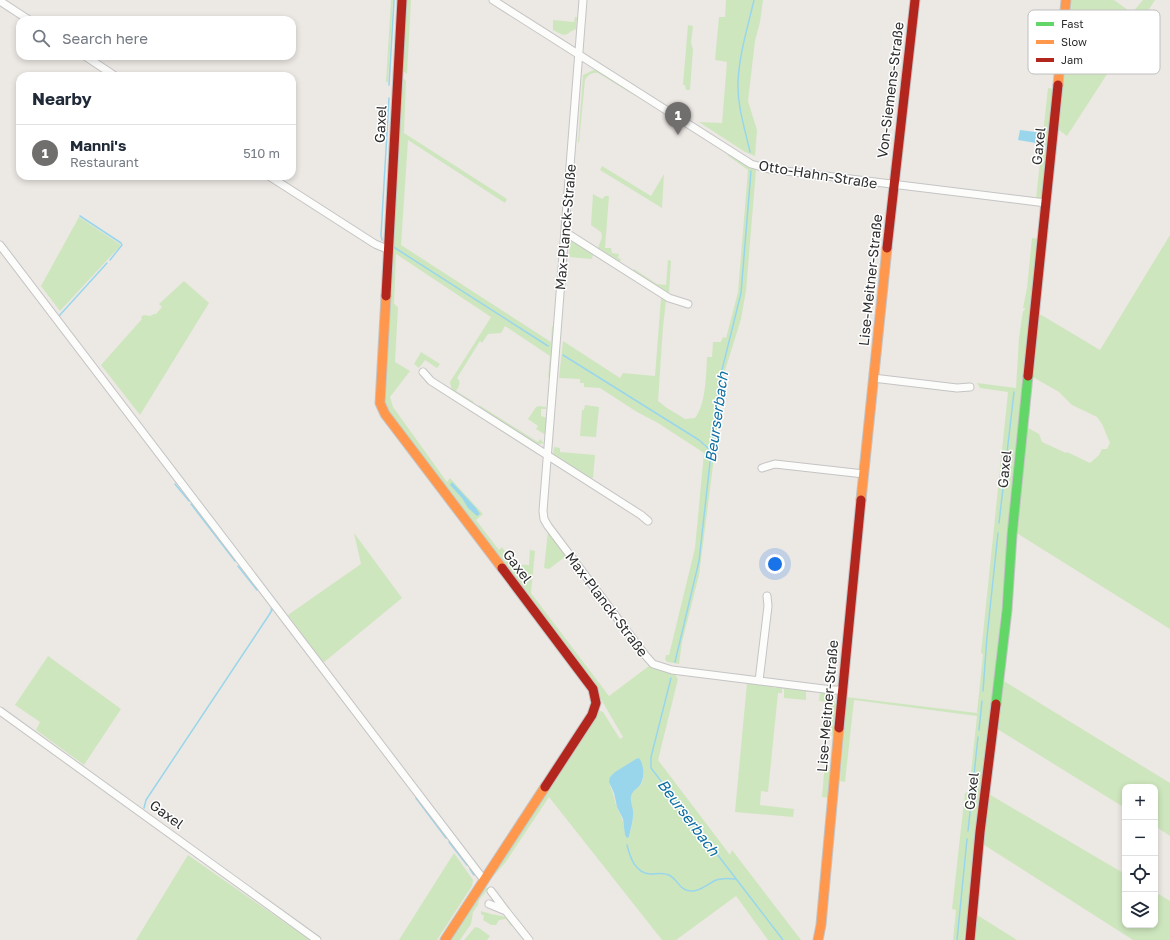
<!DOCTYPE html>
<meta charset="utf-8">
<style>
body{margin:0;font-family:"Golos Text",sans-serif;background:#f2f2f3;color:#1f2937}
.controls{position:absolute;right:12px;bottom:12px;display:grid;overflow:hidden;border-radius:8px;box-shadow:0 2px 6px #0003}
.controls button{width:36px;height:36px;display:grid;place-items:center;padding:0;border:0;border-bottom:1px solid #e0e1e3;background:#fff;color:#1f2937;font:20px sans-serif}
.you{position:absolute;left:775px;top:564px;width:14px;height:14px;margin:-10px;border:3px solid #fff;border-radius:50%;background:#1a73e8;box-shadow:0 0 0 6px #1a73e833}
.badge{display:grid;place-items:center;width:26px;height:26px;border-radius:50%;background:#706f6e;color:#fff;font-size:13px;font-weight:700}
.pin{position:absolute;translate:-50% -33px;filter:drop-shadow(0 1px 2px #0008)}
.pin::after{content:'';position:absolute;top:21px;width:14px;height:12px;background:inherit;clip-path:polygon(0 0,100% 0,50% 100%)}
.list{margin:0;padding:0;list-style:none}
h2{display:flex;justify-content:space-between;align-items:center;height:52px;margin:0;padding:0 16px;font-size:17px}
h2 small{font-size:13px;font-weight:400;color:#747a83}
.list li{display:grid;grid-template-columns:26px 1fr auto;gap:12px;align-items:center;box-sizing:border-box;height:56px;padding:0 16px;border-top:1px solid #e0e1e3}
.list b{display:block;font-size:15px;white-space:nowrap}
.list p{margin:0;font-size:13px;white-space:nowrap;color:#747a83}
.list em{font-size:13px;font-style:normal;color:#747a83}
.icon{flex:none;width:22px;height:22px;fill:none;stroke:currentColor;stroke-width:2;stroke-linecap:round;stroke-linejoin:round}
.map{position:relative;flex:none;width:1170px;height:940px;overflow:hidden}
.search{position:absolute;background:#fff;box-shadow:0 2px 6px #0003;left:16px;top:16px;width:280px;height:44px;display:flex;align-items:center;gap:10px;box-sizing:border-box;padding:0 14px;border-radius:12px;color:#747a83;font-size:15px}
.panel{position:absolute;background:#fff;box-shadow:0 2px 6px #0003;left:16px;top:72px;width:280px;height:108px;border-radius:12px}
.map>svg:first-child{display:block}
</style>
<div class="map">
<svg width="1170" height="940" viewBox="0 0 1170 940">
<rect width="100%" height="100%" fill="#ece8e4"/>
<path fill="#cee6be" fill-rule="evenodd" d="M391 0H393L388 82H386Z
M404 0H411L407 74 402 70Z
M726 0H763L760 22 755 41 748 101 757 130 755 156 745 152 699 122 722 123 727 62 715 60 719 17H725Z
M1069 0H1114L1132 13 1143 0H1155L1067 136 1059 130 1057 124Z
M575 17H577L576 29C563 35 568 38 553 30V20L574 22Z
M688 25 693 26 691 43 693 49 690 90H686L685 85H683Z
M596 69 637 97 598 73C592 72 588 75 585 80L579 143 578 142 583 75Z
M404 79 406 81 404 133 507 199 505 203 408 140 401 245 551 342 552 326 554 328 550 376 548 378 550 356 505 326 501 333 488 334 482 343 480 341 457 378 459 380C460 384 459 387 456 391L474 402 471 403 452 391 450 382 491 317 396 254 394 304 398 307 395 362 410 371 390 397 393 407 447 482 450 478 483 514 476 520 499 550 502 547 513 564 529 565 530 550 535 551 531 593 609 696 649 666 651 665 665 671 674 673 678 679 658 760 730 855 732 850 801 940H768L736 896 676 940H662L549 797 505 863 489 881 488 878 598 710 603 712 620 739 623 737 595 689 389 416 381 399 401 80ZM641 761 643 779 641 784 633 792 630 799 633 820 629 837 625 835C625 824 621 816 617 807 614 800 614 793 610 786Z
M1048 88 1054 89 1044 197 1036 199Z
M730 154 756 170 746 291 741 319 723 377 719 401 716 442 699 575 682 642 679 664 667 662 665 659 666 655H669L695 548 704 453 658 423 637 412 600 388 584 387V383H580V379L559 378 563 341 620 378 623 373 655 376 661 298 666 301 663 327 658 401 667 408 685 419 695 418C706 404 706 375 707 357H712L713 342H721L723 337 726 338 738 292 748 170 727 155Z
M602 166 651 196 664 174 662 208 600 170Z
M593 194 602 199 605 196H609L605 248H611L612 253 619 254 618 258 621 259 620 262 598 248 602 237 601 232 591 225Z
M79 217 121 245 60 311 41 286Z
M1170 235V629L1023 537 1017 533 1016 530 1026 427 1039 434 1042 442 1066 453 1067 452 1090 463 1099 455 1102 449H1107L1110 443 1102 424 1097 417 1072 405 1059 392 1031 376 1038 313 1100 350Z
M1032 238 1039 239 978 838 964 940H953L956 910 952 909 965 793 969 792 977 716 854 700 845 782 840 781 846 710 845 698 846 697 977 713 983 654 981 653 1008 392 980 388 977 383 1016 388 1019 338 1023 311H1024L1025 308H1023L1027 288Z
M570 241 575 243 593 254 592 259 569 257Z
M668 260 671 261 669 293 633 270 634 269 657 284 666 285Z
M184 281 209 303 140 415 101 365 142 319 141 317 144 315 150 316 154 314H156L162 307 159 304Z
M421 352 440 364 437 368 425 360 419 368 414 364Z
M479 405 538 442 540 439 544 443 537 445 479 408Z
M585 405 599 407 596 437 580 436 582 410H584Z
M539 406 546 407V409H541V416L547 418 546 433 544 434 536 429 538 426 528 419 536 407Z
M554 447 560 448V452L595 455 593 478H590L556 457 553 454Z
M548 531 566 556 549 569 544 568Z
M354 533 402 598 323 663 288 615 361 564Z
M48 656 121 709 84 765 36 730 40 722 15 705Z
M999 678 1170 783V836L1155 826V787H1125V808L994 727Z
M747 683 771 686 772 687 776 688V686L810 690 811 692H806V700L784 698V689H782V693H778L768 792 761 791 760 805 794 809 793 817 735 812Z
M820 692 831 694V697L836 704 835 713 836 714 837 701 834 695C843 703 837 723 836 734L833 736 832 735V728L822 727 824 713 828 714 829 703 828 702 819 701Z
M825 762 829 763V771L832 773 829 798 822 797Z
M987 793 1125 874V925H1155V892L1170 901V940H1133L981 843Z
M454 853 473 880 472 886 437 940H399Z
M188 855 310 940H136Z
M484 886 488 889 479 900 478 905 473 912 471 924 460 940H446Z
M481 911 491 914 507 917 513 925 511 926 506 919 499 920 496 925H491L483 920 484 916 481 914Z
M974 913 1017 940H971Z
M475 927 479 928 490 936 487 940H464Z"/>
<path fill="#99d6ec" d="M1020 130 1043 133 1042 144 1018 140Z
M452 482 476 508 480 514 477 516 468 508 462 498 450 485Z
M639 758C644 764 645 778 640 785 637 789 632 791 631 797 630 803 634 809 633 816 633 823 630 830 629 837L627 838 625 835 623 819 617 807 614 793 609 782 610 777 615 772 636 759Z"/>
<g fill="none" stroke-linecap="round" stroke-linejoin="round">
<path stroke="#99d6ec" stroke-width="1.5" d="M389 85 394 0
M750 152C745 129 737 105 738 82 739 55 748 26 754 0
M80 216 121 243 122 245 110 260
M382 240 381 235 389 98
M392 246 548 346
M59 316 107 263
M563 355 699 440 710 450
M175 484 189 501
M191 504 235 561
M999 523 1014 392
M238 566 257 590
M675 662 699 561 719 382 741 293 751 171
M671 678 651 757V768L783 940
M983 691 987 637 998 533
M979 730 982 701
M416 798 446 838
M144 808 146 800 269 615 272 610 271 609
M968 831 978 737
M449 842 467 865
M627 845C630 857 635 873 650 874 657 874 662 872 669 875 679 880 679 892 694 891 703 889 708 884 716 880 722 878 728 878 735 879
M470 869 474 875
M957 940 967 839"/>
<g stroke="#c5c4c5" stroke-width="9">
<path id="street" d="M493 0 751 164 769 169 1046 203
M583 0 543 511 544 519 548 526 645 655 653 664 672 670 832 690H842
M0 1 29 20
M85 56 115 76
M269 176 375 244 387 249
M565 232 669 298 688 304
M0 245 484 880
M423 372 431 381 641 515 648 521
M873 378 957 388 970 387
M762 468 775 464 864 474
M759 681 768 606 767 596
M0 711 317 940
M491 891 506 911
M489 904 506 911 529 940"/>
</g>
<g stroke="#c5c4c5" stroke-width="11">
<path id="fast" d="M996 704 1007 610 1012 535 1028 376"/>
</g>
<g stroke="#c5c4c5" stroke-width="11">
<path id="slow" d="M1058 85 1066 0
M386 296 380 403 385 414 502 568
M861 500 887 248
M445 940 545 787
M818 940 821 925 839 728"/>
</g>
<g stroke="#c5c4c5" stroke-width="11">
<path id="jam" d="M887 248 915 0
M386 296 402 0
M1028 376 1058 85
M502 568 593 689 596 703 592 715 545 787
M839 728 861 500
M970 940 980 832 996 704"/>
</g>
<use href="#street" stroke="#fcfcfb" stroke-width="7"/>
<use href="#fast" stroke="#63d668" stroke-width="9"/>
<use href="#slow" stroke="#ff974d" stroke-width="9"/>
<use href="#jam" stroke="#b3261e" stroke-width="9"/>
</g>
<g text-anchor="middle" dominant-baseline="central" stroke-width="3" stroke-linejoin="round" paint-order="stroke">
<g font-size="14" fill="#2e2e2e" stroke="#fff">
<text transform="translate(890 90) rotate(-83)">Von-Siemens-Straße</text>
<text transform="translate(380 124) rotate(-87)">Gaxel</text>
<text transform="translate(1038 146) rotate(-84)">Gaxel</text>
<text transform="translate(818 174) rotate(9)">Otto-Hahn-Straße</text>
<text transform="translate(565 227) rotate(-85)">Max-Planck-Straße</text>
<text transform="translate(870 280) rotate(-84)">Lise-Meitner-Straße</text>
<text transform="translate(1004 469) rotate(-84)">Gaxel</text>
<text transform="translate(518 566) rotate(53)">Gaxel</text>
<text transform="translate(607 604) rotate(53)">Max-Planck-Straße</text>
<text transform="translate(827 706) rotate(-85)">Lise-Meitner-Straße</text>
<text transform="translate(971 791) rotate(-83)">Gaxel</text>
<text transform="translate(167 814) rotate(36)">Gaxel</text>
</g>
<g font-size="15" font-style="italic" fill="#0d6fa3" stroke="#fff">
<text transform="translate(716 417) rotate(-82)">Beurserbach</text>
<text transform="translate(689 817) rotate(53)">Beurserbach</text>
</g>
</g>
<rect x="1028" y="10" width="132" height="64" rx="6" fill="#fff" stroke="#c0c0c0" stroke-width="1"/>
<rect x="1036" y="22" width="18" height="4" fill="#63d668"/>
<rect x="1036" y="40" width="18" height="4" fill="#ff974d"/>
<rect x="1036" y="58" width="18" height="4" fill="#b3261e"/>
<g font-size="11" fill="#2e2e2e">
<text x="1061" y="28">Fast</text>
<text x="1061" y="46">Slow</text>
<text x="1061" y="64">Jam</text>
</g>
</svg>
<div class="controls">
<button>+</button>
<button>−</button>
<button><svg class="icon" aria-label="locate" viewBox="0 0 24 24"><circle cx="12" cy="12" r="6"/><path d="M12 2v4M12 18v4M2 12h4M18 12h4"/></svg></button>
<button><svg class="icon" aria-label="layers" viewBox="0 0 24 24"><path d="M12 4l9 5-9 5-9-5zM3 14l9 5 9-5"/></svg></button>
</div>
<div class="you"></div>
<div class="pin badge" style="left:678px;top:135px">1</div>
<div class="search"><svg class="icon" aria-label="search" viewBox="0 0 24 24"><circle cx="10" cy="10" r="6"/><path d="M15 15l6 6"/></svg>Search here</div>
<section class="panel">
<h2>Nearby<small></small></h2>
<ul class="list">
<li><span class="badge">1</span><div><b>Manni's</b><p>Restaurant</p></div><em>510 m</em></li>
</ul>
</section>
</div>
